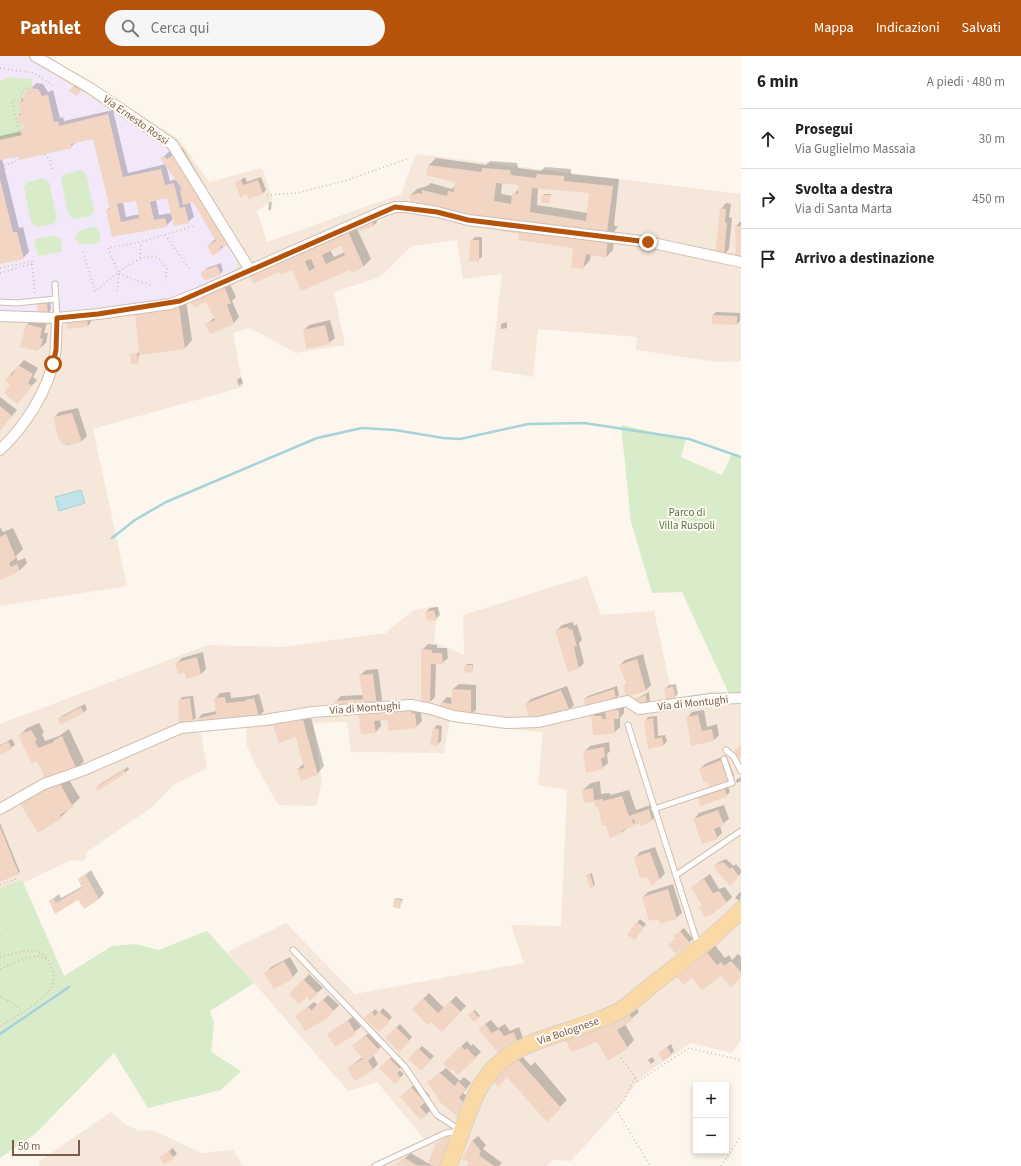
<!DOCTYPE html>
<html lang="it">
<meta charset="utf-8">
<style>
body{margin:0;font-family:"Source Sans 3",sans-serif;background:#f6f6f6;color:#222}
.controls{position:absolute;right:12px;bottom:12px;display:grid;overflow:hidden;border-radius:0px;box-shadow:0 2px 6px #0003}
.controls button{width:36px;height:36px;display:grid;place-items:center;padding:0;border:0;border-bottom:1px solid #e0e0e0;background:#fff;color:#222;font:20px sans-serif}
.scale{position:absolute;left:12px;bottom:10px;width:68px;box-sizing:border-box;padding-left:4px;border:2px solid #7a5c4d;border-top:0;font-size:11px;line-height:14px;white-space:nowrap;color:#7a5c4d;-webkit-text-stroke:3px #fffaf3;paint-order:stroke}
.stop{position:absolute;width:12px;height:12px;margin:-9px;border:3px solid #b45309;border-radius:50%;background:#fff}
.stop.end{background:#b45309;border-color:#fff;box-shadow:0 1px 4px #0008}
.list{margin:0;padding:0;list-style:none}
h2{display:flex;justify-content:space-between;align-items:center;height:52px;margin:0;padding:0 16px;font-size:17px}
h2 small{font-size:13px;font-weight:400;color:#767676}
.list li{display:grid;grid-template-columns:26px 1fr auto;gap:12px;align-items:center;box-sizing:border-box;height:60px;padding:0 16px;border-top:1px solid #e0e0e0}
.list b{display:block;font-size:15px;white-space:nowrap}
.list p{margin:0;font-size:13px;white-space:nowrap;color:#767676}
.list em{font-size:13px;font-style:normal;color:#767676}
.icon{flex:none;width:22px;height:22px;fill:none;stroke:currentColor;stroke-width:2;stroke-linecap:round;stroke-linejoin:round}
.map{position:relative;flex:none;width:741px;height:1110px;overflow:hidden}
header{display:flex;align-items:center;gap:24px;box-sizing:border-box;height:56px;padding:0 20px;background:#b45309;color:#fff}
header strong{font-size:19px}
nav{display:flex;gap:22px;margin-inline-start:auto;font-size:14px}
.search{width:280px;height:36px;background:#f6f6f6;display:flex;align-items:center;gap:10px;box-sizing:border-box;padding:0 14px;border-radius:22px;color:#767676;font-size:15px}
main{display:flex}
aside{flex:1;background:#fff}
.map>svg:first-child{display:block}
</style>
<header>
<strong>Pathlet</strong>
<div class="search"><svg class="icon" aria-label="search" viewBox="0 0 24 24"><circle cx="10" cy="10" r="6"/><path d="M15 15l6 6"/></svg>Cerca qui</div>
<nav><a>Mappa</a><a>Indicazioni</a><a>Salvati</a></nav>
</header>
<main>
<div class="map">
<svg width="741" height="1110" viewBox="0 0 741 1110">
<rect width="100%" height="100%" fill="#fdf6ec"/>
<path fill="#f5e8da" d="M0 0H48L179 83 209 126 262 112 273 144 257 155 267 186 401 138 416 98 741 138V305L717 306 636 294 637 281 538 273 533 321 491 314 502 218 463 223 457 184 412 190 380 221 334 236 345 289 296 297 250 272 233 277 243 331 93 373 127 530 0 550Z
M587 520 601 559 654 555 673 642 714 635 741 639V984L732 997 691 987 641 1021 611 1061 571 1105 552 1104 547 1110H367L424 1083 377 1026 348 1035 227 896 286 867 355 938 524 907 511 869 561 870 567 734 538 729 543 676 495 672 450 663 444 697 351 696 347 666 313 667 322 725 316 750 278 749 254 706 247 690 246 666 200 671 207 712 172 730 152 751 87 796 86 801 83 805 71 804 23 827 64 920 0 977V668L208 589 282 591 386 577 413 554 438 550 434 586 464 599 463 559Z
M111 1056 126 1069 140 1075 152 1074 202 1097 233 1094 243 1110H40L38 1106Z"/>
<path fill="#f3e8fa" d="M0 0H24L168 91 237 201 234 216 169 245 63 258 62 253 56 252 50 253 48 258 0 255Z"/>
<path fill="#d8ecc9" d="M8 21 32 23V32L25 35 23 40V45L18 46 21 59 17 60 19 67H23L24 73 20 74 22 79 0 84V25Z
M80 114 86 118 94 154 91 160 74 163 68 158 61 123 65 118Z
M43 122 49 126 57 162 54 168 37 171 31 166 24 131 28 126Z
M91 171 97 172 100 176V185L96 188H79L75 182C77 174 84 173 91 171Z
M56 179 57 182H61L62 196 38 200 34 183Z
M621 369 686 383 681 401 722 419 732 398 741 402V640H730L682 536 652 537 631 466Z
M22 824 64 920 112 890 136 888 158 894 207 875 254 927 210 955 214 967 211 996 241 1015 221 1034 148 1052 114 997 35 1078 0 1102V832Z"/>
<path fill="#bfe3e8" stroke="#a5d3da" d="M81 434 85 447 59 455 55 441Z"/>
<path fill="#0003" fill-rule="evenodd" d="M36 27 43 28 48 36 53 34 60 62 63 61 64 65 113 54 128 117 166 108 162 102 172 93 175 96 182 91 236 183 229 190H224L219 195 208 190 215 183 193 145 190 146 194 161 188 166 173 163 166 170 113 180 107 154 110 151 94 81 77 85 71 91 2 103 19 172 23 171 29 196 23 202 0 204V80L22 75 25 71 23 65 18 60 21 57 19 47ZM166 109 177 123 170 125ZM168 141 172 157 159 159 156 144ZM137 144 140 158 126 161 123 146Z
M75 29 81 33 78 37 71 35Z
M436 102 486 109 490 105 517 107 518 112 541 115 545 111 571 113V118L619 123 614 169 618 171 615 174 613 194 606 201 591 198 590 204 583 212 575 191 520 177 410 140 417 133 427 130 431 127 452 133 456 129V126L428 110ZM502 127 519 128V132L513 140 501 138ZM538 132 590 136 588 157 537 149Z
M245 121 247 126 261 121 266 134 263 137H247L236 127Z
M544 138H551L549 146 543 139Z
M269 146H272L271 154H268Z
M726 147 731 148 729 161 732 162 729 193 724 199 721 153Z
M376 162 377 166 374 169 358 175 371 203 364 210 353 216 351 212 302 234 292 213 250 219ZM341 189 345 196 334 201 330 194Z
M741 165V204L736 170Z
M475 181H482V201L478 204 471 185Z
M221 207 223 215 220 218 203 216 207 212Z
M229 226 236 241 232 245 239 261 234 267 211 277 207 268 215 261 207 244 192 246 198 241Z
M50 243 51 253 48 257 38 247Z
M186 244 192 284 185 292 139 298 138 306 131 299 140 296 136 256Z
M716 256 740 257V265L737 268 713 259Z
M90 259 91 266 88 270 68 272Z
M32 263 47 267 44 277H48L46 287 40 292 27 269Z
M330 264 335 282 329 287 304 274 309 269Z
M507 266V272L501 273V268Z
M24 304 38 312 33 321 37 324 17 347 10 319Z
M241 321 243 327 239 330 237 324Z
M0 341 17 354 0 374Z
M78 352 87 380 82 385 67 389 63 387 54 362 59 356Z
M0 471 3 476 13 472 23 493 16 500 18 505 25 502 27 507 20 514 0 523Z
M438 551 440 559 436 563 426 556 430 552Z
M573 566 574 570 577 568 582 584 579 587 584 607 579 612 557 574 562 569Z
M428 588 437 589V592H447L448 602 442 607H436L435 641 430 646 422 594Z
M203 596 206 613 201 618 186 616 177 607 182 602Z
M643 598 651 629 646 634 624 631 627 627 620 609 625 604Z
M467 608H473L472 615 465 610Z
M378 613 382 644 376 650 420 652 422 665 416 671 387 663H380L381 670 376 676 359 656 335 646 341 640 363 639 360 619 366 614Z
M459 628 476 629V654L470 659 441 652 442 646 447 641 452 642 453 633Z
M676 628 678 638 674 642 665 633 669 629Z
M567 630 574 649 569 654 526 648 531 643Z
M617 630 619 639 616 642 586 650 584 643 588 640Z
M230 636 231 642 250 640 259 638 264 655 258 661 197 664 202 658 217 655 215 643 220 637Z
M649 636 650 645 646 648 635 643Z
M193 640 196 662 192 665 179 645 182 641Z
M85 648 87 653 84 656 60 668 59 663 62 660Z
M624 649V657L620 662V671L614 677 592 661 598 655Z
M309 654 324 710 317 718 298 713 304 707 296 680 279 685Z
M704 654 707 671 717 668 719 679 714 684 692 688 687 662 692 656Z
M657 660 658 680 665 679 667 685 664 689 649 692 645 665 648 661Z
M39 667 44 676 42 678 45 685 59 680 69 673 84 705 76 713 65 717 80 742 68 753V754L61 761 38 775 48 726 38 704 20 679 27 672Z
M437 669 442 670 441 685 437 689 434 672Z
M12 683 15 689 0 698V689Z
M609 686 610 695 607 698 608 707 602 712 584 696 590 690Z
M726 699 734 719 729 724 700 713 705 708Z
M128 711 129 713 126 716 98 734 97 732 100 728Z
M741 721V725L737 727 736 724Z
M600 725 601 738 610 737V739L629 734 636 754 656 747 659 757 652 764 642 769 640 766H636L621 777 606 768 595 744 585 746 583 734 591 727Z
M728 730 730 736 726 740 699 742 702 739Z
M724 749 729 763 720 770 722 777 717 782 694 763 699 757Z
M0 767 20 816 0 824Z
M655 791 665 817 660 823 649 820 635 802 640 796Z
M726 803 734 810 736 808 741 814V817L734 825 715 809 719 806Z
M91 814 104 837 99 843H79L55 856 50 845 59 838 61 842 83 830 79 824Z
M592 817 595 829 591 831 587 819Z
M710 818 719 833 725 831 732 841 726 847 703 849 692 831Z
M673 828 682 857 676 862 659 861 643 841 648 836Z
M740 836 741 837 740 845 735 842Z
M397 842 403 843 400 851 395 843Z
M640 863 646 868 638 879 628 878Z
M684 872 693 883 676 897 673 885 676 883 678 877Z
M714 888 725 902 729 899 732 904 738 898 741 901V920L721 918 677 919Z
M290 901 298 915 293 921 266 917 271 911Z
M309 918 323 932 310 943 307 939 291 938Z
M429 937 444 952 456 940 466 950 442 975 431 965 413 953Z
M328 939 339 949 328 961 297 960 314 946 318 949Z
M634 948 639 956 625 968 634 984 627 992 608 1003 621 957Z
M383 952 392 961 379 975 366 962 375 953 379 957Z
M475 954 480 960 474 964 470 959Z
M354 960 361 971 335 990 328 978Z
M491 964 498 972 505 968 510 975 519 971 523 982 501 999 485 968Z
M400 968 412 981 399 994 386 982Z
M371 975 383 988 373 999 378 1008 373 1013 348 1012 363 1001 353 990Z
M467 985 471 990 473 988 481 996 458 1018 452 1011 444 1007Z
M671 988 674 995 671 998 659 997Z
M422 990 434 1000 421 1014 409 1003Z
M520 998 531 1010 535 1006 567 1044 547 1064 507 1020Z
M393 1000 403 1010 399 1013 404 1018 395 1026 381 1012Z
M652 1001 655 1005 651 1008 648 1004Z
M446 1012 460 1025 464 1021 471 1027 463 1037 471 1043 457 1059 428 1026Z
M417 1026 430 1040 425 1045 432 1053 421 1063 407 1035Z
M453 1076 441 1110 396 1109 411 1097 429 1108 437 1088Z
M478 1080 486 1089 483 1093 502 1107 499 1110H468L470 1106 472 1085Z
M173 1092 177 1098 173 1101 160 1102Z"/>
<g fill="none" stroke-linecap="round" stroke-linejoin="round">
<path stroke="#a5d3da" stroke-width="2.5" d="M112 482 135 464 166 446 317 382 362 372 395 374 443 382 460 383 528 368 584 367 689 383 741 401
M0 978 69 931"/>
</g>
<path fill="#f3d5c3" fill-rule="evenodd" d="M73 30 81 34 77 40 69 35Z
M30 32 38 33 42 40 48 39 54 66 58 65 59 70 108 58 123 121 161 113 165 129 174 127 180 152 185 151 189 167 174 170 167 142 150 146 154 164 165 162 167 171 112 181 106 154 110 153 93 83 71 88 72 92 19 104 18 100 0 104V84L22 79 20 74 24 73 23 67H19L17 59H21L18 46 23 45 24 37ZM136 145 139 162 121 166 117 148Z
M175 98 230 191 221 190 219 196 212 200 207 190 216 185 193 146 183 149 180 134 182 133 160 102 164 100 167 103Z
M428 109 482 116V112L510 114 511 119 536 122 537 118 564 120V125L613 130 607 176H611L612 179 464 159 416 148 417 144 412 147 409 140 418 137 422 138V134L447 140 448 135 454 136 455 126 426 119ZM496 127 518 129V138L512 137 511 148 494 145ZM532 132 589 137 586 165 530 156Z
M0 123 13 176H17L24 203 0 208Z
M241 124 243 129 258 124 263 138 248 143 247 138 240 141 235 126Z
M542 139H550V147H541Z
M720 152 726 153 725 166 727 167 724 200 715 199Z
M372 165 374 170 358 176 356 171Z
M496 167 608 183 606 202 586 198 583 213 571 211 573 192 518 184 519 178 495 174Z
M735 170H741V205H736Z
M347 173 364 211 352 217 350 214 301 235 292 214 281 219 279 216 253 228 249 219ZM341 190 345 199 326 208 322 199ZM311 203 315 212 309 215 305 205Z
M470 184H479V206L469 205Z
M217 210 221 219 206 224 203 223 201 217 202 215Z
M224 230 231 247 227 249 234 268 210 278 205 268 215 264 206 246 194 252 191 246Z
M47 246 48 258 38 259 37 247Z
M179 250 185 293 139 299 135 256Z
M712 259 737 260V269L712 268Z
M87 262 88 271 68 273 66 265Z
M26 268 42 272 40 282 43 283 40 293H38L37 295 20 291Z
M325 269 330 288 306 293 303 274Z
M137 297 139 307 131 308 130 298Z
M18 309 33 318 28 327 32 330 17 348 4 337 10 328 5 324 10 318 12 320Z
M0 350 12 360 0 375Z
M72 357 82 386 64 389 59 384 53 361Z
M6 478 16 502 9 507 11 511 17 508 20 515 0 524V481Z
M434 554 437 564 427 565 425 556Z
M568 571 569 574 572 573 577 590 574 591 579 613 568 616 555 574Z
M421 593 432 594V597H442L443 608H431L430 647 421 645Z
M197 601 201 619 186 623 185 617 178 618 175 607Z
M637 603 646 635 626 641 623 630 627 629 619 609Z
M464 609H472L473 616 465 617Z
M373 618 377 651 335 654 334 645 363 643 359 619Z
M673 631 675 642 666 644 664 632Z
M452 633 471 634V660L440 652 441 646 451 648Z
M614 633 616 643 586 652 583 643Z
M561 634 570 655 529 664 525 648Z
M646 639 647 649 639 650 634 643Z
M225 641 226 647 246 645 245 644 254 642 259 661 196 668V663L216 658 214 642Z
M190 642 193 666 179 667 178 644Z
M81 651 84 657 60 669 58 663Z
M411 652 412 658 415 657 417 672 389 675 387 664 374 665 376 677 361 678 358 656Z
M619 654V663H614L615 678 593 679 591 660H602V663H606L605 655Z
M698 659 702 675 712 673 714 685 691 690 686 661Z
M302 660 318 719 301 725 297 713 304 712 296 681 279 687 273 670 268 671 267 666Z
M653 662 655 683 662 681 664 690 648 693 644 664Z
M433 672 439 673 438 690 430 689Z
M31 674 37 684 35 685 38 692 54 686V684L62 680 77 714 47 726 37 705 32 708 18 679Z
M8 685 12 693 0 699V690Z
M741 690V702L739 703 734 694Z
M604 691 605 701 601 702 603 713 586 717 583 695Z
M721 704 729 725 710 733 707 726 704 727 699 713Z
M124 714 126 717 98 735 96 731Z
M58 724 73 751 60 759 62 762 38 777 19 746Z
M593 732 594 744 603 743V745L622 740 629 760 649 753 652 765 641 770 640 767 636 769 634 763 632 764 634 770 621 775 622 777 610 782 606 769 602 770 598 750 595 751 594 746 584 747 582 734Z
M725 733 727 741 700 750 698 742Z
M718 754 724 769 714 773 718 783 702 788 693 763Z
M0 771 19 818 0 826Z
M650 796 660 823 651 830 648 821 640 822 634 801Z
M723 806 730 813 732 811 739 820 731 830 716 815 714 809Z
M85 818 99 843 84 853 78 844 55 858 49 845 53 842 56 847 82 832 78 823Z
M590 818 594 831 590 832 586 819Z
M704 823 713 837 719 835 727 847 709 860 705 861 699 852 702 850 691 831Z
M668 833 677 863 660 868 659 863 649 865 642 841Z
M394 843 402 844 400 853 393 851Z
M636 866 644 871 635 884 627 879Z
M680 875 690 887 676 898 668 889 676 883 673 880Z
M706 895 717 909 721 906 724 910 731 905 741 916V921L731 931 721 920 702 934 692 922 683 929 676 919Z
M284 905 294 922 274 933 264 917Z
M303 923 318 938 310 945 307 941 299 949 289 938Z
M423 942 438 957 450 945 461 956 442 976 431 966 428 969 412 953Z
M322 943 334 955 328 962 305 975 295 960 308 951 312 954Z
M627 954 633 964 617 974 628 992 608 1005 597 986 572 996 563 981Z
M371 955 375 960 379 955 390 965 379 976 364 962Z
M473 955 479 962 474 966 468 959Z
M348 964 356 978 335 991 327 978Z
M485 968 492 977 499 973 504 980 514 976 518 988 501 1000 478 973Z
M396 971 410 985 399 996 385 982Z
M366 980 379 994 368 1005 374 1014 355 1025 347 1012 363 1003 352 990Z
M461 990 465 994 467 992 476 1002 458 1019 452 1013 450 1015 443 1007Z
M667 991 672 999 663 1005 658 997Z
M418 992 431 1004 421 1015 408 1003Z
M516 1001 561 1052 547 1066 507 1021 498 1031 492 1025Z
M389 1002 401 1014 397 1017 401 1022 395 1028 379 1012Z
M440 1017 455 1030 458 1025 466 1033 459 1042 466 1048 457 1060 441 1047 427 1026Z
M411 1031 425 1046 420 1051 427 1059 421 1064 400 1041Z
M449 1079 451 1080 440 1110H433L428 1107 436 1087 438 1088 440 1085Z
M472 1084 481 1095 479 1099 494 1110H467L469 1106 462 1103Z
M169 1095 174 1102 164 1109 159 1101Z
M405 1102 418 1110 394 1109Z"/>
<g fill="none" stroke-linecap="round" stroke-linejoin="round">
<g stroke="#d1beb0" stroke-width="7">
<path id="service" d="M55 228 57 262
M0 246 16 247 55 243
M628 669 698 889
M726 694 734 701 741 715
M654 753 732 727 724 703
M676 819 741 775
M293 894 405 1011 437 1059 460 1074
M375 1110 446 1077 459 1075"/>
</g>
<g stroke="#d1beb0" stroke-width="12">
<path id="minor" d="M35 0 90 32 172 88 250 214
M0 260 57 262 98 258 170 248 196 238 381 156 395 151H406L437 156 468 164 648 186 741 206
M0 394C26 369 48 335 55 299 57 287 56 274 57 262
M0 753 44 728 84 714 181 672 265 664 313 656 411 649 431 653 453 660 507 667 539 666 627 645 639 653 711 643 741 642"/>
</g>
<g stroke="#dad1cd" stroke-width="18">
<path id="primary" d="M448 1110C463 1080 469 1040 492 1014 524 979 577 977 617 956 630 949 642 937 653 928 684 905 713 882 741 854"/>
</g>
<path stroke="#d9b8a5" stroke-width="1.5" stroke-dasharray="1 3" stroke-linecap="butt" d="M0 12 34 17 53 29
M0 82 20 78 12 45 21 43 22 36 30 30 38 31 43 38 52 36 60 68 108 57V55
M45 98 50 104 52 113
M5 113 4 109 15 106 14 101
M267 139 297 137 344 125 407 103
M165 179 189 212
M83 196 95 235C109 225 143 191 159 203 162 205 164 210 167 213L165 224
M140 202 141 186
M32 208 35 238
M0 212 33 205
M0 217 32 208 33 205
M119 218 152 230
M117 235 119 218 108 192 141 186 194 170
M0 829 16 823
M0 880 3 879
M0 901C22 896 43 885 52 913 55 922 54 929 48 936 36 950 15 960 0 971
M0 913C12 908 36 894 48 904
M0 941 11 946 22 955
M621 1002 638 1025 689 992 741 1004
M635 1022 623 1046 616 1053 650 1110
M721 1110 741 1080"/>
<use href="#service" stroke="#fff" stroke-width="5"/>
<use href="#minor" stroke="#fff" stroke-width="10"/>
<use href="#primary" stroke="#fbd9a5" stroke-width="16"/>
</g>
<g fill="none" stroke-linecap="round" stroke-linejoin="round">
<path stroke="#b45309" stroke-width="5" d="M53 308 56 294 57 262 98 258 180 245 395 151 437 156 468 164 648 186"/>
</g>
<g text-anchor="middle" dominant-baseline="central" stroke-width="4" stroke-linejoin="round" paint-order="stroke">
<g font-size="11" fill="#7a5c4d" stroke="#fffaf3">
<text transform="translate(136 64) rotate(35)">Via Ernesto Rossi</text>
<text transform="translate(693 647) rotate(-6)">Via di Montughi</text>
<text transform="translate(365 652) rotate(-4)">Via di Montughi</text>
<text transform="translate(568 975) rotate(-19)">Via Bolognese</text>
</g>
<g font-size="11" fill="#537a41" stroke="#fffaf3">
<text x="687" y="456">Parco di<tspan x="687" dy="13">Villa Ruspoli</tspan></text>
</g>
</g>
</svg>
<div class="controls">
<button>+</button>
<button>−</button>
</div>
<div class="scale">50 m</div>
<div class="stop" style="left:53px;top:308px"></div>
<div class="stop end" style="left:648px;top:186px"></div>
</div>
<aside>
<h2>6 min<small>A piedi · 480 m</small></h2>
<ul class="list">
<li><svg class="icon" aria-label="ahead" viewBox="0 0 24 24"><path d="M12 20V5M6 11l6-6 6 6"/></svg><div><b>Prosegui</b><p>Via Guglielmo Massaia</p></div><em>30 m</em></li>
<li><svg class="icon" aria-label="right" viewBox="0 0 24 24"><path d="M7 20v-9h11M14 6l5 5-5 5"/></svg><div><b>Svolta a destra</b><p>Via di Santa Marta</p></div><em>450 m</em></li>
<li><svg class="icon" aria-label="arrive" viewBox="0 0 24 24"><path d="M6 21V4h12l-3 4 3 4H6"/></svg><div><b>Arrivo a destinazione</b></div></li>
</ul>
</aside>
</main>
